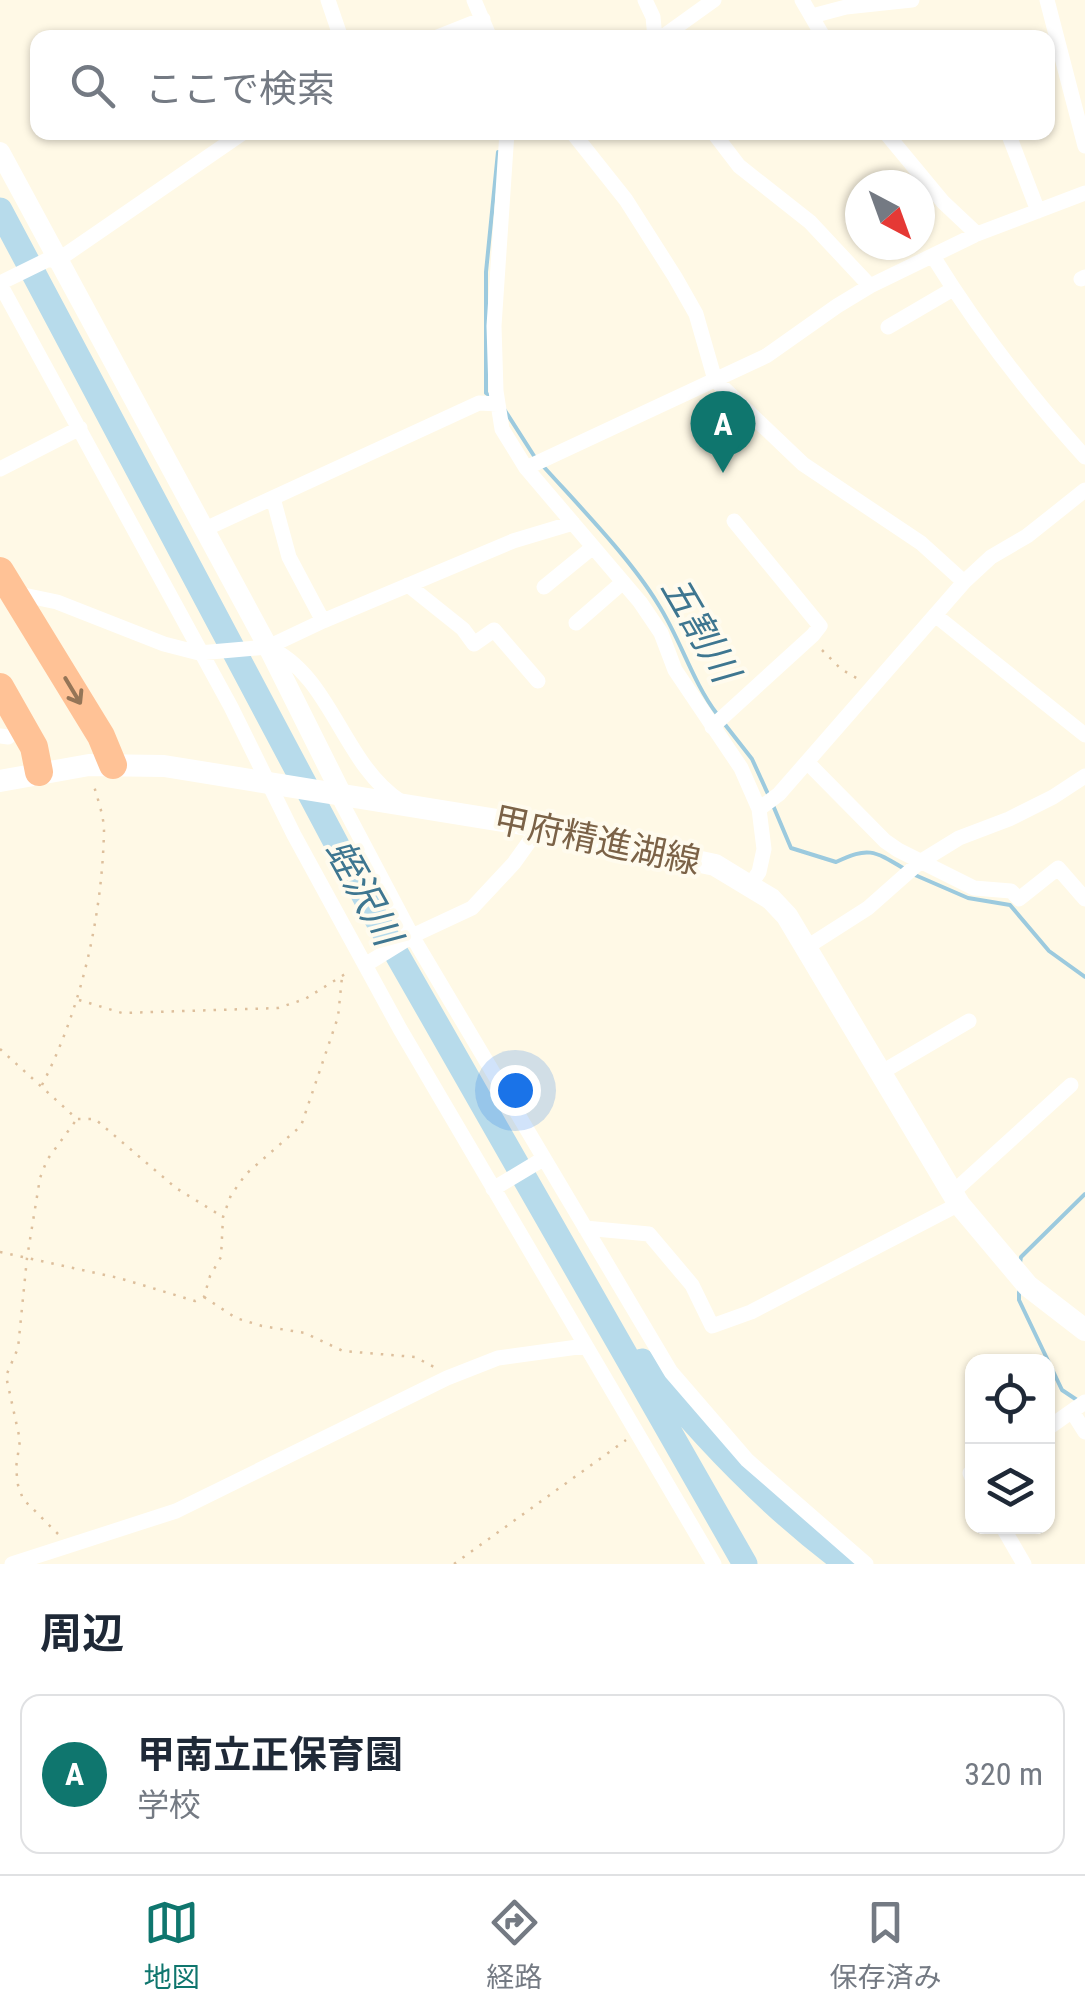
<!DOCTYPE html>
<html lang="ja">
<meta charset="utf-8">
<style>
body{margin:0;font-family:"Roboto Condensed","Noto Sans JP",sans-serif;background:#f2f2f3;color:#1f2937}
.controls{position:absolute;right:30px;bottom:30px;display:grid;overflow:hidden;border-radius:20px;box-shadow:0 2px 8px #0004}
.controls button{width:90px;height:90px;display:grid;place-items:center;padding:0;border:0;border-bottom:2px solid #e0e1e3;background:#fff;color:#1f2937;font:50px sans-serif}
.compass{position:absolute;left:845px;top:170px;width:90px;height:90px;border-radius:50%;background:#fff;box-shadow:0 2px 8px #0004;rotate:139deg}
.you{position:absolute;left:515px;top:1090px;width:35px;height:35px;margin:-25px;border:8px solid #fff;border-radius:50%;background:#1a73e8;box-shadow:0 0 0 15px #1a73e833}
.badge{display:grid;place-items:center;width:65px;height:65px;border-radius:50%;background:#0f766e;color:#fff;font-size:32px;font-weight:700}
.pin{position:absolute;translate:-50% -82px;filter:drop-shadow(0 2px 5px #0008)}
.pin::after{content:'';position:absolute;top:52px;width:35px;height:30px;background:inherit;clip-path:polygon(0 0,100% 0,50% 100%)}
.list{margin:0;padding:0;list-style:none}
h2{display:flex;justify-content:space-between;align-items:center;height:130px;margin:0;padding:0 40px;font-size:42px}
h2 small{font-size:32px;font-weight:400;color:#747a83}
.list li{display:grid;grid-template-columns:65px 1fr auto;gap:30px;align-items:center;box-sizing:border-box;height:160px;margin:0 20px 20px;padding:0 20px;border:2px solid #e0e1e3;border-radius:20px}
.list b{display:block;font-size:38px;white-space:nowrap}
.list p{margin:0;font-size:32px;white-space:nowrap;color:#747a83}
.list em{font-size:32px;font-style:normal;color:#747a83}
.icon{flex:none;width:55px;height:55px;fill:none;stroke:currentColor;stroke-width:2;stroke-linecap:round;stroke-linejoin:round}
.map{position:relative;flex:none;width:1085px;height:1564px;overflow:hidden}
.search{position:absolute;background:#fff;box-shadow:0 2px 8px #0004;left:30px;right:30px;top:30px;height:110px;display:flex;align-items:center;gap:25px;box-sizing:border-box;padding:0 35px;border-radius:20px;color:#747a83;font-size:38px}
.sheet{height:310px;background:#fff}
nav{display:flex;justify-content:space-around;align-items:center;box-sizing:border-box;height:140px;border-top:2px solid #e0e1e3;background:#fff;font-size:28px;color:#747a83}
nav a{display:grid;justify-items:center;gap:5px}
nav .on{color:#0f766e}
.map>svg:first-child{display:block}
</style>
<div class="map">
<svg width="1085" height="1564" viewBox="0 0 1085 1564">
<rect width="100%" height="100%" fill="#fff9e6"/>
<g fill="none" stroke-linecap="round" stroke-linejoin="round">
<path stroke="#9ccade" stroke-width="4" d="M490 396 486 393V272L498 152
M504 409 536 459
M543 466C580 507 630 558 658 604 681 640 692 681 717 714
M723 722 752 759 768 794
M772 803 791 848 836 862C868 847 873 850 903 868
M915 875 968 898 1010 905 1049 951 1085 977
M1020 1263 1021 1257 1085 1194
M1019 1292V1300L1062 1390 1077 1400"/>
<path stroke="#b7dbeb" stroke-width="25" d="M0 210 371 909 745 1564
M642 1361C701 1435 770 1507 847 1564"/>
<path stroke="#ddbf9c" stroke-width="2.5" stroke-dasharray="2.5 8" stroke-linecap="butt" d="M822 650 841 669 858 679
M79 1000 122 1013 278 1008 305 999 350 971
M0 1049 77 1119H95L176 1188 223 1217
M42 1085C81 1009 102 918 104 831 104 817 98 800 94 786
M0 1252 119 1278 195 1301 204 1297 210 1276 221 1257 223 1217 231 1195 246 1174 301 1126 338 1017 342 977
M204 1297 236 1318 262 1326 305 1333 343 1351 415 1357 434 1367
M58 1534 23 1499 18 1485 16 1468 20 1440 6 1376 18 1348 27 1258 40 1178 47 1160 77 1119
M454 1564 626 1440"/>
<path stroke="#fff" stroke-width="15" d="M328 0 341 38
M474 0 490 38
M645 0 653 17 655 38
M802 0 824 38
M1047 0 1085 146
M812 16 846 7 912 0
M435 38 483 19
M661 38 714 0
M507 132 494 326 496 391 502 429 526 468 640 602 661 633 675 670 741 768 759 809 764 849 759 872 750 885
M572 132 626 200 675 277 696 314 715 380 803 464 921 543 964 582
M713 132 739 166 810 222 870 286
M885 132 943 202 977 234
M1010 138 1038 211
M934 258C978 329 1029 395 1085 457
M1081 279 1085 277
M0 283 47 260H58L244 132
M0 284 231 707 294 835 400 1029 714 1564
M888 327 953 289
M526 468 766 356 837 306 870 286 977 234 1085 193
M0 469 80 428
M273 498 289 557 323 621
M203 530 479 403 498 404
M408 585 463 629 474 644 494 630 538 681
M544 587 593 547
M14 593 57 602 164 644 199 653 268 647 323 621 513 541 573 523
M935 615 1085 735
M576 623 623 582
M268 647C332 676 342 763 400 801
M712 727 813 635 820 626 734 521
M0 736 8 737
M807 762 885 841 898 850 974 888 1011 891 1019 899 1058 868 1085 899
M337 794 412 936 671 1372 747 1460 866 1564
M759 809 779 794 964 582 991 557 1027 536 1085 490
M807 947 868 908 920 862 959 838 1009 819 1053 797 1085 776
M365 965 412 936 472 908 514 863 539 828
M882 1072 969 1021
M493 1189 543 1159
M952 1193 1071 1085
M585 1228 649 1234 692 1285 712 1326 751 1312 959 1204
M1073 1413 1085 1432
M1048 1428 1085 1402
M972 1471 970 1473 972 1478
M1002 1526 1024 1564
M12 1564 176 1511 447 1378 498 1358 585 1346"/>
<path stroke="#fff" stroke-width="20" d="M0 152 268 647 342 795"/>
<path stroke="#fff" stroke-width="22" d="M0 781 89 765 164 766 522 824 715 865 771 899 787 916 959 1204 1028 1286 1085 1330"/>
<path stroke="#ffc296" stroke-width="28" d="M0 571 101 736 113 765
M0 687 34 747 39 772"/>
</g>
<defs><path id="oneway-shaft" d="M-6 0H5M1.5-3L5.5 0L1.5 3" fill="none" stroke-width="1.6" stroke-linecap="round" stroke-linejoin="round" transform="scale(2.5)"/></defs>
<use stroke="#957557" href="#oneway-shaft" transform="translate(73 691) rotate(59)"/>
<g text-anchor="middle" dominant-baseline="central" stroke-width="8" stroke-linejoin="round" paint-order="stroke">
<g font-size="35" fill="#7b6247" stroke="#fffbee">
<text transform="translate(597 841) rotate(12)">甲府精進湖線</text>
</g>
<g font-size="38" font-style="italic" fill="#3e7690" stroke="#fffbee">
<text transform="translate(700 629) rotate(60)">五割川</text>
<text transform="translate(363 892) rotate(61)">蛭沢川</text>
</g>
</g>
</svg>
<div class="controls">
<button><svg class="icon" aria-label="locate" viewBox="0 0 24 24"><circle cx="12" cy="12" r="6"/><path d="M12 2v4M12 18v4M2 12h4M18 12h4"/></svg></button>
<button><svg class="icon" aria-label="layers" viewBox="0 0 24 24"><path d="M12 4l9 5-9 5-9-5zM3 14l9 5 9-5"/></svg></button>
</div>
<svg class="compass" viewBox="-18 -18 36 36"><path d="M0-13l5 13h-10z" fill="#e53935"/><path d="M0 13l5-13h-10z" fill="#747a83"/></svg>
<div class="you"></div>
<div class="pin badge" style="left:723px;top:473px">A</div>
<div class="search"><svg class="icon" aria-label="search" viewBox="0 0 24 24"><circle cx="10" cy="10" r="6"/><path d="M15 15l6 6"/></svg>ここで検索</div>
</div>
<section class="sheet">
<h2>周辺<small></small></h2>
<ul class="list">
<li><span class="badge">A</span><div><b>甲南立正保育園</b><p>学校</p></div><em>320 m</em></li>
</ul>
</section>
<nav>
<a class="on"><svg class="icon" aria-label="map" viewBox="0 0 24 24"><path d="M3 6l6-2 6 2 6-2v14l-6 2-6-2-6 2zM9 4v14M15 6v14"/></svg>地図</a>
<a><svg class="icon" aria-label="directions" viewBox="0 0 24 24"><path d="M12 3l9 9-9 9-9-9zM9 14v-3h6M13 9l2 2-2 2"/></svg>経路</a>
<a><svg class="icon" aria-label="saved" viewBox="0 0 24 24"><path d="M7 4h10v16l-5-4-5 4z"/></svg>保存済み</a>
</nav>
